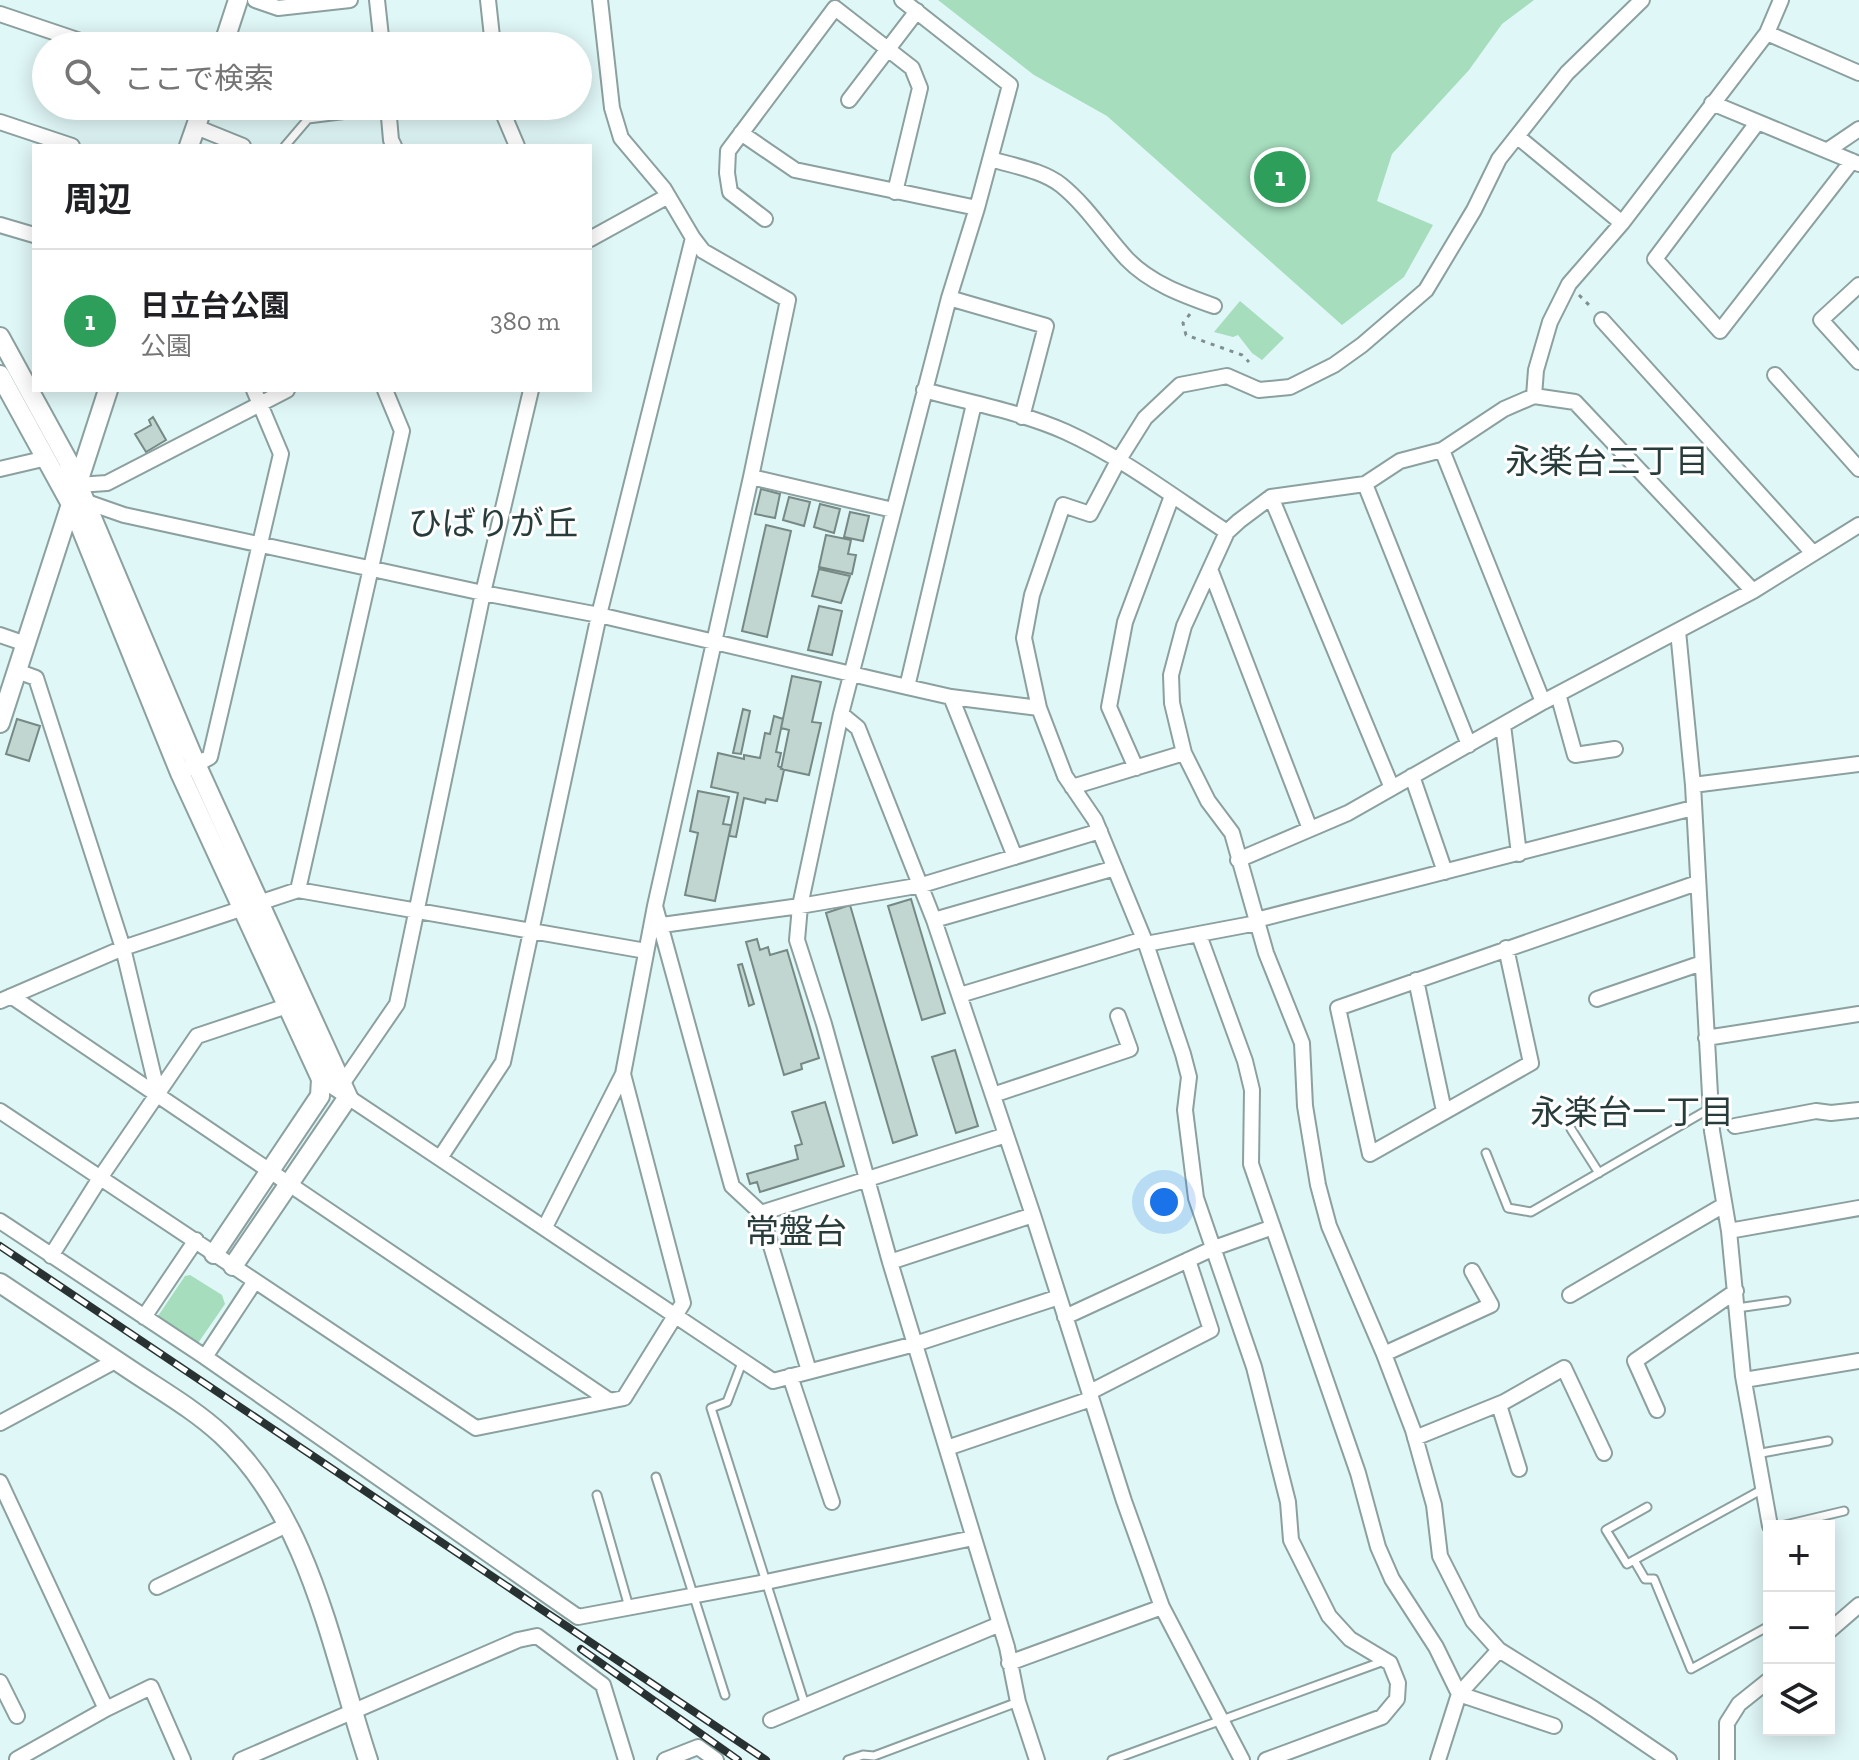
<!DOCTYPE html>
<html lang="ja">
<meta charset="utf-8">
<style>
body{margin:0;font-family:"Zilla Slab","Noto Sans JP",serif;background:#f6f6f6;color:#202124}
.controls{position:absolute;right:24px;bottom:24px;display:grid;overflow:hidden;border-radius:0px;box-shadow:0 4px 20px #0003}
.controls button{width:72px;height:72px;display:grid;place-items:center;padding:0;border:0;border-bottom:2px solid #e0e0e0;background:#fff;color:#202124;font:40px sans-serif}
.you{position:absolute;left:1164px;top:1202px;width:28px;height:28px;margin:-20px;border:6px solid #fff;border-radius:50%;background:#1a73e8;box-shadow:0 0 0 12px #1a73e833}
.badge{display:grid;place-items:center;width:52px;height:52px;border-radius:50%;background:#db2777;color:#fff;font-size:26px;font-weight:700}
.pin{position:absolute;translate:-50% -50%;border:4px solid #fff;box-shadow:0 2px 8px #0006}
.list{margin:0;padding:0;list-style:none}
h2{display:flex;justify-content:space-between;align-items:center;height:104px;margin:0;padding:0 32px;font-size:34px}
h2 small{font-size:26px;font-weight:400;color:#757577}
.list li{display:grid;grid-template-columns:52px 1fr auto;gap:24px;align-items:center;box-sizing:border-box;height:144px;padding:0 32px;border-top:2px solid #e0e0e0}
.list b{display:block;font-size:30px;white-space:nowrap}
.list p{margin:0;font-size:26px;white-space:nowrap;color:#757577}
.list em{font-size:26px;font-style:normal;color:#757577}
.icon{flex:none;width:44px;height:44px;fill:none;stroke:currentColor;stroke-width:2;stroke-linecap:round;stroke-linejoin:round}
.map{position:relative;flex:none;width:1859px;height:1760px;overflow:hidden}
.search{position:absolute;background:#fff;box-shadow:0 4px 20px #0003;left:32px;top:32px;width:560px;height:88px;display:flex;align-items:center;gap:20px;box-sizing:border-box;padding:0 28px;border-radius:44px;color:#757577;font-size:30px}
.panel{position:absolute;background:#fff;box-shadow:0 4px 20px #0003;left:32px;top:144px;width:560px;height:248px;border-radius:0px}
.map>svg:first-child{display:block}
</style>
<div class="map">
<svg width="1859" height="1760" viewBox="0 0 1859 1760">
<rect width="100%" height="100%" fill="#e0f7f7"/>
<path fill="#a5ddbd" d="M938 0H1534L1502 24 1469 70 1392 154 1377 201 1433 225 1404 277 1342 325 1107 116 1034 75Z
M1240 301 1284 338 1262 360 1252 353 1238 335 1233 337 1214 332Z
M190 1275 222 1295 225 1304 196 1346 156 1319 185 1276Z"/>
<path fill="#c2d6d1" stroke="#768984" stroke-width="2" d="M153 417 166 440 146 452 135 434 151 425 149 420Z
M761 489 780 494 775 518 755 514Z
M789 497 810 502 804 526 783 520Z
M820 504 840 509 834 533 814 527Z
M850 512 869 516 863 541 844 537Z
M766 525 791 531 767 637 742 631Z
M826 535 851 540 848 554 856 555 852 574 819 567Z
M819 569 850 576 841 603 812 596Z
M819 606 842 611 832 655 808 650Z
M792 676 821 682 812 722 821 723 809 775 781 769 789 730 781 728Z
M743 709 750 711 741 754 733 753Z
M774 716 783 719 776 752 781 753 778 766 784 770 777 801 766 799 765 803 744 798 736 837 729 836 738 793 711 787 718 753 744 759V755L760 758 765 733 770 734Z
M17 719 40 726 29 761 6 754Z
M698 791 729 797 723 824 731 825 715 901 685 895 698 833 690 831Z
M911 899 945 1013 922 1020 888 906Z
M850 905 917 1135 893 1143 826 913Z
M757 939 760 950 768 947 770 955 787 950 819 1058 801 1064 802 1069 784 1075 746 942Z
M742 964 754 1004 749 1006 738 965Z
M955 1050 978 1126 956 1133 932 1057Z
M825 1102 844 1166 760 1192 757 1182 750 1184 747 1174 798 1159 795 1146 802 1144 792 1112Z"/>
<g fill="none" stroke-linecap="round" stroke-linejoin="round">
<g stroke="#8ba09f" stroke-width="11">
<path id="service" d="M285 146 308 119 388 109
M1571 1129 1599 1173
M1486 1153 1508 1208 1531 1212 1709 1109
M1737 1308 1786 1301
M743 1360 727 1402 711 1408 805 1705
M1756 1454 1828 1441
M656 1477 725 1695
M597 1495 629 1607
M1647 1507 1606 1530 1627 1564 1763 1489
M1781 1526 1844 1511
M1634 1560 1645 1579H1654L1691 1669 1769 1626
M848 1760 863 1755 874 1756 1018 1702
M1112 1760 1384 1661"/>
</g>
<g stroke="#8ba09f" stroke-width="18">
<path id="minor" d="M255 0 278 8 350 0
M377 0 382 46
M488 0 493 46
M902 0 1010 85 977 208 949 298 1046 326 1022 417
M0 14 95 46
M1767 33 1859 73
M849 100 917 11
M1712 103 1859 164
M388 106 391 140 394 146
M500 106 517 146
M0 122 72 146
M1757 123 1655 259 1720 331 1852 161
M196 127 243 146
M741 133 795 170 977 208
M1518 137 1622 223
M1828 150 1859 129
M991 159C1013 166 1042 170 1061 185 1087 206 1104 234 1127 259 1150 283 1183 295 1214 306
M765 219 730 192 727 173 728 151 835 8 912 68 920 88 895 192
M0 225 34 235
M590 239 668 196
M1859 285 1821 320 1859 362
M949 298 841 714 800 906 797 940 824 1024 890 1262 1007 1647 1018 1702 1037 1760
M1602 320 1812 552
M1775 375 1859 469
M924 390C971 403 1021 412 1066 432 1123 458 1175 498 1227 532
M1534 396 1575 402 1753 591
M1442 450 1543 702
M0 469 47 458
M751 477 893 510
M1365 484 1469 745
M78 485 107 483 287 390
M1271 497 1392 788
M84 501 124 515 483 593 599 615 907 687 951 697 1039 708
M1210 569 1310 829
M1678 631 1693 785 1712 1131 1729 1231 1743 1376 1770 1526
M0 635 26 644
M17 671 36 678 123 948 158 1094
M907 687 974 404
M1558 694 1575 755 1615 749
M951 697 1015 857
M841 714 858 728 934 920 1033 1215 1124 1501 1162 1607 1242 1760
M1503 725 1519 854
M190 768 210 757 281 454 254 390
M1136 768 1109 707 1125 622 1172 496
M1412 776 1445 872
M1693 785 1859 764
M1072 787 1184 753
M1238 860 1348 813 1543 702 1753 591 1859 525
M298 890 402 431 385 390
M655 906 732 1186 761 1213 809 1371
M934 920 1115 868
M1256 920 1693 808
M662 925 800 906 922 885 1100 831
M1199 935 1245 1061 1252 1090 1251 1164 1358 1473 1378 1547 1392 1579 1436 1647 1459 1694 1554 1726
M1146 944 1257 923
M1506 948 1531 1063 1370 1154 1338 1008 1697 883
M1416 980 1444 1111
M960 995 1144 939
M11 996 610 1401
M1597 999 1702 963
M0 1001 123 948 298 890 646 951
M1706 1038 1859 1014
M321 1079 773 1381 915 1344 1059 1297
M342 1084 397 1004 483 593 531 390
M993 1095 1130 1049 1118 1016
M0 1111 476 1428 624 1398 683 1303 623 1074
M1735 1126 1816 1111 1831 1113 1859 1110
M440 1158 503 1062 599 615 693 238
M761 1213 1006 1135
M0 1221 205 1357 578 1617 766 1582 973 1538
M545 1227 623 1074 655 906 751 477 788 300 703 251 693 238 664 189 621 138 612 108 600 0
M1729 1231 1859 1208
M51 1256 100 1178 197 1036 296 1003
M890 1262 1033 1215
M1570 1295 1724 1205
M144 1317 196 1240
M1065 1317 1214 1248 1273 1227
M1384 1354 1491 1305 1472 1271
M205 1357 255 1281
M790 1376 832 1502
M1744 1380 1859 1361
M1090 1392 1211 1330 1188 1260
M1499 1405 1519 1469
M1657 1410 1635 1361 1736 1291
M0 1423 115 1361
M1415 1438 1504 1402 1564 1368 1604 1453
M947 1448 1091 1399
M0 1482 106 1709 17 1759
M157 1587 287 1525
M1829 1631 1859 1605
M1009 1663 1162 1607
M0 1682 17 1716
M106 1709 151 1687 183 1760
M771 1720 1000 1624
M241 1760 518 1640 537 1636 603 1685 626 1760
M665 1760 698 1747 716 1760
M1266 1760 1382 1717 1397 1699 1398 1683 1390 1663 1350 1639 1329 1616 1291 1540 1288 1502 1254 1367 1196 1198 1185 1110 1189 1077 1183 1054 1146 944 1095 820 1065 776 1039 708 1024 638 1032 595 1063 505 1090 514 1118 461 1145 418 1180 385 1227 376 1259 390 1290 387 1334 365 1362 345 1426 290 1474 210 1499 159 1567 73 1642 0
M1438 1760 1459 1694 1499 1650
M1669 1760 1594 1709 1499 1650 1473 1621 1440 1556 1434 1505 1413 1430 1384 1354 1329 1226 1318 1185 1305 1106 1302 1043 1266 953 1232 833 1208 801 1184 753 1172 703 1171 675 1184 626 1227 532 1239 521 1271 497 1365 484 1400 461 1442 450 1504 409 1534 396 1536 370 1550 322 1569 284 1622 223 1767 33 1781 0
M1727 1760V1723L1739 1704 1769 1680"/>
</g>
<g stroke="#8ba09f" stroke-width="22">
<path id="tertiary" d="M223 46 238 0
M189 146 203 106
M0 337 68 461 196 764 348 1097 233 1266
M0 375 72 506 180 773 321 1079 320 1096 214 1254
M0 723 108 390
M0 1283C44 1312 88 1342 132 1371 162 1391 195 1410 222 1435 311 1519 331 1649 368 1760"/>
</g>
<path stroke="#7f8f8f" stroke-width="3" stroke-dasharray="4 6" stroke-linecap="butt" d="M1579 295 1591 307
M1190 314 1183 323 1186 335 1242 355 1249 362"/>
<use href="#service" stroke="#fff" stroke-width="7"/>
<use href="#minor" stroke="#fff" stroke-width="14"/>
<use href="#tertiary" stroke="#fff" stroke-width="18"/>
<g stroke="#283232" stroke-width="8">
<path id="rail" d="M0 1246 766 1760
M581 1649 738 1760"/>
</g>
<use href="#rail" stroke="#fff" stroke-width="5" stroke-dasharray="15" stroke-linecap="butt"/>
</g>
<g text-anchor="middle" dominant-baseline="central" stroke-width="6" stroke-linejoin="round" paint-order="stroke">
<g font-size="34" fill="#293c3c" stroke="#fff">
<text x="1607" y="461">永楽台三丁目</text>
<text x="493" y="523">ひばりが丘</text>
<text x="1632" y="1112">永楽台一丁目</text>
<text x="796" y="1231">常盤台</text>
</g>
</g>
</svg>
<div class="controls">
<button>+</button>
<button>−</button>
<button><svg class="icon" aria-label="layers" viewBox="0 0 24 24"><path d="M12 4l9 5-9 5-9-5zM3 14l9 5 9-5"/></svg></button>
</div>
<div class="you"></div>
<div class="pin badge" style="left:1280px;top:177px;background:#2e9e5b">1</div>
<div class="search"><svg class="icon" aria-label="search" viewBox="0 0 24 24"><circle cx="10" cy="10" r="6"/><path d="M15 15l6 6"/></svg>ここで検索</div>
<section class="panel">
<h2>周辺<small></small></h2>
<ul class="list">
<li><span class="badge" style="background:#2e9e5b">1</span><div><b>日立台公園</b><p>公園</p></div><em>380 m</em></li>
</ul>
</section>
</div>
